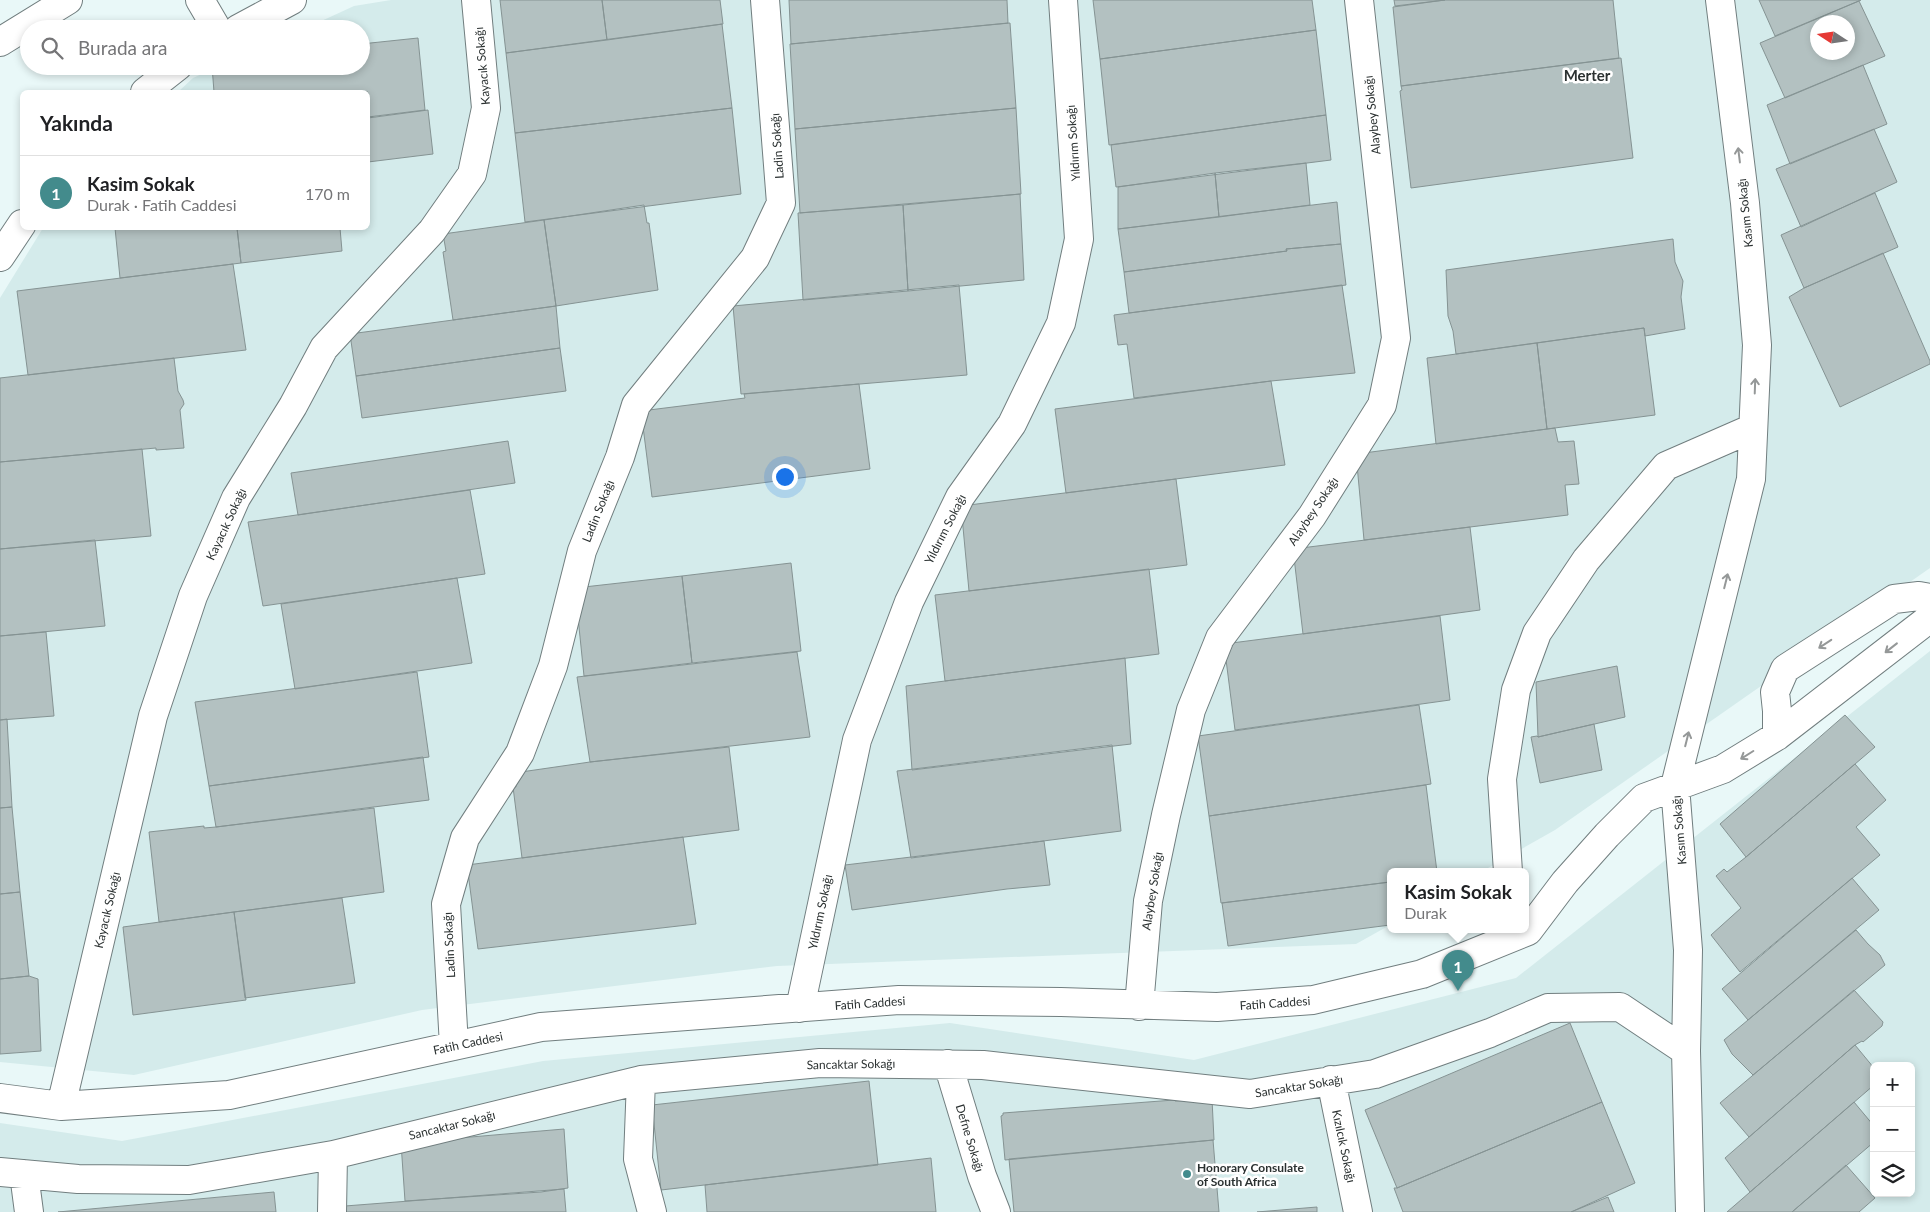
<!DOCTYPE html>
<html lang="tr">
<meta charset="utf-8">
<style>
body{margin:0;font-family:Lato,sans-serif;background:#f2f2f2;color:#202124}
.controls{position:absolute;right:15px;bottom:15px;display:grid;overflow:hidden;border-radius:8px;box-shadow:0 2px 8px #0003}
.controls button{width:45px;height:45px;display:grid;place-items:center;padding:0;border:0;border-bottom:1px solid #e0e0e0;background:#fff;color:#202124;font:25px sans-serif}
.compass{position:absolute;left:1810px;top:15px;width:45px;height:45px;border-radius:50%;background:#fff;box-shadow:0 2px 8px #0003;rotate:282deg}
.you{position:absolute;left:784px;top:476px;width:18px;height:18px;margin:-12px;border:4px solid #fff;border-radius:50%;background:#1a73e8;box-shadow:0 0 0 8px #1a73e833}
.badge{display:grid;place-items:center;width:32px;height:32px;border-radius:50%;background:#438b8c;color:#fff;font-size:16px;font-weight:700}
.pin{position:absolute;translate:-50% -41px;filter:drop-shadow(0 1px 2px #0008)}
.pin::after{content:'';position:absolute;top:26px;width:18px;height:15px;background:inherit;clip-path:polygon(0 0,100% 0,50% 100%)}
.popup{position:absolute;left:1387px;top:868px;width:142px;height:65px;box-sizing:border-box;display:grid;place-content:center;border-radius:8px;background:#fff;filter:drop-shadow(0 1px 4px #0005);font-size:16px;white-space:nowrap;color:#757577}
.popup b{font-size:19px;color:#202124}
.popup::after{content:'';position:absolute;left:50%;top:100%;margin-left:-10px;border:10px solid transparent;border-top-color:#fff}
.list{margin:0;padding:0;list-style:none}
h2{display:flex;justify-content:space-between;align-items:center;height:65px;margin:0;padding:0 20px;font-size:21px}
h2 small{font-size:16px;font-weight:400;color:#757577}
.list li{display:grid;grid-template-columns:32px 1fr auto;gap:15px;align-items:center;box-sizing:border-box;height:75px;padding:0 20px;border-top:1px solid #e0e0e0}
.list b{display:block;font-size:19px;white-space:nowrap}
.list p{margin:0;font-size:16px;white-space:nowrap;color:#757577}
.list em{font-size:16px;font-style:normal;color:#757577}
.icon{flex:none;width:28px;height:28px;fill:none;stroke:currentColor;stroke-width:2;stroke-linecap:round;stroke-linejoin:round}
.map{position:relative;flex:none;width:1930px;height:1212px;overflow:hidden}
.search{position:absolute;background:#fff;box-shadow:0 2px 8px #0003;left:20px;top:20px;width:350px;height:55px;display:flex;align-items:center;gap:12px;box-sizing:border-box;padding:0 18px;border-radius:28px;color:#757577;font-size:19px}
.panel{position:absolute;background:#fff;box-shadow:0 2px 8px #0003;left:20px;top:90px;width:350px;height:140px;border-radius:8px}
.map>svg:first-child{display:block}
</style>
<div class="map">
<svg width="1930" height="1212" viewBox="0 0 1930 1212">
<rect width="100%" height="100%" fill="#e9f8f8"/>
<path fill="#d4ebeb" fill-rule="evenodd" d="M391 0H1930V568L1555 830 1481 872H1390V925L1356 944 777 966 422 1010 134 1075 0 1062V298L43 228H368V92H178L193 78 219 66H361V29H304L354 6ZM1818 22H1848V52H1818Z
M1930 651V1212H0V1123L122 1141 543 1061 950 1023 1194 1060 1516 978ZM1874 1066H1911V1193H1874Z"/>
<path fill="#b3c1c1" stroke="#859393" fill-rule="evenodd" d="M500 0H602L607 40 506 53Z
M602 0H720L723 24 607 40Z
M789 0H1007L1008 23 791 44Z
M1093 0H1312L1316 30 1100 59Z
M1394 0H1445L1395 6Z
M1445 0H1613L1619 58 1401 86 1393 7Z
M1759 0H1861L1775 36Z
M1859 1 1885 56 1785 98 1760 43ZM1818 22H1848V52H1818Z
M1010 23 1016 108 795 129 790 44Z
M722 24 732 108 515 133 506 53Z
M1316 30 1326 115 1109 145 1100 59Z
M418 38 425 110 368 117V92H214L212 66H361V44Z
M1621 58 1633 158 1411 188 1400 91 1402 90 1401 86Z
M1863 65 1887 124 1790 164 1767 105Z
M732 108 741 194 525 222 515 133Z
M1016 108 1021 194 800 213 795 129Z
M428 110 433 154 368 162V118Z
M1326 115 1331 160 1116 187 1111 145Z
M1874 129 1897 182 1801 227 1776 169Z
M1306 163 1310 205 1219 217 1215 173Z
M1215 173 1219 217 1118 229V187Z
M1875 193 1898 247 1804 288 1781 235Z
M1020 194 1024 280 908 291 903 205Z
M1337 202 1341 244 1286 249 1287 251 1124 272 1118 229Z
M644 205 647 223H649L658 290 556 306 544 220Z
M903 205 908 291 803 300 798 213Z
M544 220 556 306 453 320 443 252 446 251 443 234Z
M115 228H237L241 263 120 278Z
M237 228H340L342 251 241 263Z
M1673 239 1675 262 1683 281 1681 297 1685 329 1645 336 1644 328 1456 354 1453 331 1448 316 1446 270Z
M1341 244 1346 285 1129 313 1124 272 1287 251 1286 249Z
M1883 253 1930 361V364L1840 407 1789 297 1804 288Z
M233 264 246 350 28 375 17 291Z
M959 285 967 375 741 394 733 306Z
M1342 285 1355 373 1271 381 1134 398 1127 344 1118 345 1114 315Z
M556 306 560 348 356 376 350 334Z
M1644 328 1655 415 1547 429 1537 343Z
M1537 343 1547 429 1436 444 1427 358Z
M560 348 566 391 362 418 356 376Z
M174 358 178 391 183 400 184 404 180 410 184 448 156 450V448L0 462V378Z
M1271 381 1285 465 1066 493 1055 409Z
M859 384 870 469 652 497 641 411 745 398 744 394Z
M1555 428 1558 442 1574 441 1579 484 1565 485 1568 515 1364 540 1356 454Z
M508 441 515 483 298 515 291 473Z
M142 449 151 536 0 549V462Z
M1176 479 1187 565 969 591 961 506Z
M470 490 485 574 263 606 248 522Z
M1470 527 1480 610 1303 634 1293 549Z
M95 540 105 626 0 636V549Z
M791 563 801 651 692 663 682 576Z
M1149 569 1159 654 945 681 935 595Z
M682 576 692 663 584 676 575 588Z
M457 578 472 663 295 689 281 604Z
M1440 616 1450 700 1235 730 1224 644Z
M46 632 54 716 0 720V636Z
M797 652 810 737 590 762 577 677Z
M1125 658 1131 744 912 770 906 686Z
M1617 666 1625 717 1538 737 1536 682Z
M417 672 429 757 209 786 195 702Z
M1419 705 1431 784 1209 816 1198 736Z
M1845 715 1875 747 1746 857 1720 824Z
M7 719 12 807 0 808V720Z
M1594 724 1602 770 1540 783 1531 737 1537 736 1538 737Z
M1112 745 1121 831 911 858 897 771Z
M729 747 739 830 522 858 513 787H516L514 773 590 762Z
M423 757 429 800 216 827 209 786Z
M1855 764 1886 800 1856 827 1880 855 1740 972 1711 935 1741 908 1716 876 1724 869 1727 872 1746 857Z
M1426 785 1437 872H1390V882L1221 903 1209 816Z
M12 807 20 892 0 894V808Z
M374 808 384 892 159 922 149 832 204 826V828L216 827Z
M683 837 696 924 478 949 467 865Z
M1044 841 1050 885 1007 889 852 910 845 865Z
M1852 878 1879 910 1748 1020 1722 989Z
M1390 882V925L1228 946 1222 903Z
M20 892 29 976 0 979V894Z
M342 898 355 983 245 998 234 912Z
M234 912 246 1000 133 1015 123 927Z
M1856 930 1868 944 1880 955 1885 965 1753 1075 1732 1054 1724 1040Z
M29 976 38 979 41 1051 0 1054V979Z
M1854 990 1883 1022 1882 1026 1863 1042 1862 1041 1855 1045 1749 1137 1720 1103Z
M1570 1023 1602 1102 1397 1188 1365 1110Z
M1855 1045 1874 1068V1085L1750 1192 1725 1158Z
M869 1081 878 1165 661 1190 652 1105Z
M1212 1099 1214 1140 1005 1160 1001 1116 1003 1115V1113L1174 1100 1175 1101Z
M1602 1102 1635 1183 1571 1212H1403L1394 1188H1397Z
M1854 1102 1874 1126V1142L1792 1212H1727Z
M564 1129 568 1188 541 1192 405 1201 401 1143Z
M1213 1140 1219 1212H1014L1009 1159Z
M931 1158 936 1212H707L705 1185Z
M1846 1165 1875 1198 1859 1212H1792Z
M564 1189 566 1212H346L345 1206Z
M274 1192 276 1212H58Z
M1608 1197 1614 1212H1571Z
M1317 1207V1212H1257Z"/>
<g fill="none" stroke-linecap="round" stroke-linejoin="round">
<g stroke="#717e7f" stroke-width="30">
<path id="minor" d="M200 0 217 29
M1777 736V711L1775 692 1785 669 1894 599 1919 596 1930 598
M1508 872 1502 779 1516 690 1537 633 1586 560 1666 466 1753 428
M1139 1006 1148 901 1166 815 1191 710 1220 638 1312 516 1382 405 1396 338 1359 0
M800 1008 857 740 909 602 960 497 1012 424 1061 323 1079 239 1063 0
M454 1046 446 904 465 838 520 753 553 666 582 551 620 457 636 405 755 258 781 203 765 0
M948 1064 982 1176 996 1212
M641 1080 638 1159 652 1212
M1331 1080 1358 1212
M0 1098 61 1106 229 1095 541 1027 899 1000 1061 1002 1217 1007 1313 1000 1422 974 1528 931 1565 882 1607 835 1644 798 1723 769 1777 736 1930 618
M61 1106 153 716 193 596 236 498 293 406 324 348 432 231 472 174 486 108 476 0
M0 1172 78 1179 189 1180 333 1155 641 1080 820 1063 983 1065 1250 1094 1375 1074 1490 1033 1548 1008 1620 1007 1686 1051
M24 1174 29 1212
M332 1212 333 1155
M1690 1212 1686 1051 1688 950 1675 786 1751 479 1757 345 1745 203 1720 0"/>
</g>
<g stroke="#717e7f" stroke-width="30">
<path id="major" d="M238 29 292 0
M0 42 68 0
M145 92 178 66
M0 257 22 224"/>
</g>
<use href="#minor" stroke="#fff" stroke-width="28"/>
<use href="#major" stroke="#fff" stroke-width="28"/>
</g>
<defs><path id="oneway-shaft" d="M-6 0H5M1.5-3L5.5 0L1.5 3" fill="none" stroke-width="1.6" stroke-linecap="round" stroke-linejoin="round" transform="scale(1.25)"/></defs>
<g stroke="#959898">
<use href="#oneway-shaft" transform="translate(1739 155) rotate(-97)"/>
<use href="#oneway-shaft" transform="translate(1755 386) rotate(-88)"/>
<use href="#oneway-shaft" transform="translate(1726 581) rotate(-76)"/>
<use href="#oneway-shaft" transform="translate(1825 644) rotate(147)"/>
<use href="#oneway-shaft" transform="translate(1891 648) rotate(142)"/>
<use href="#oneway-shaft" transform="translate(1687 739) rotate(-76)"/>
<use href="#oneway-shaft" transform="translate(1747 755) rotate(148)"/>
</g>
<circle fill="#438b8c" stroke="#fff" stroke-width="2" cx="1187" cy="1174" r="5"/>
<g text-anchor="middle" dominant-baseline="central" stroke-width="5" stroke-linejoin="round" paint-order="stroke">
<g font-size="12" fill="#2b3131" stroke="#fff">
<text transform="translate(482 66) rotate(-95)">Kayacık Sokağı</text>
<text transform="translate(1372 115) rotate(-96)">Alaybey Sokağı</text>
<text transform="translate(1073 143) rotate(-94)">Yıldırım Sokağı</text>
<text transform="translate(777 146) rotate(-94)">Ladin Sokağı</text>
<text transform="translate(1745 213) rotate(-96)">Kasım Sokağı</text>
<text transform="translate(598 511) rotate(-68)">Ladin Sokağı</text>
<text transform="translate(1313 511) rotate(-56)">Alaybey Sokağı</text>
<text transform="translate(226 524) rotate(-65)">Kayacık Sokağı</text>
<text transform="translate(945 529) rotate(-63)">Yıldırım Sokağı</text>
<text transform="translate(1679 830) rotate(-95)">Kasım Sokağı</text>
<text transform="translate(1152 891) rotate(-81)">Alaybey Sokağı</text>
<text transform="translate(107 910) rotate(-77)">Kayacık Sokağı</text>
<text transform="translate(820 912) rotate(-78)">Yıldırım Sokağı</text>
<text transform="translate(449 945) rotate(-93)">Ladin Sokağı</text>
<text transform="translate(870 1003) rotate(-4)">Fatih Caddesi</text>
<text transform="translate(1275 1003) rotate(-4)">Fatih Caddesi</text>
<text transform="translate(468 1043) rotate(-12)">Fatih Caddesi</text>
<text transform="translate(851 1064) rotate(-1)">Sancaktar Sokağı</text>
<text transform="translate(1299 1086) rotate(-9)">Sancaktar Sokağı</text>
<text transform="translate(452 1125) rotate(-14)">Sancaktar Sokağı</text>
<text transform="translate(970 1138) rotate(73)">Defne Sokağı</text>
<text transform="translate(1344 1146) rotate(78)">Kızılcık Sokağı</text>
</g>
<g font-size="12" font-weight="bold" fill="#2b3131" stroke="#fff" text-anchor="start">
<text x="1197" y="1167">Honorary Consulate<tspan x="1197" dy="14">of South Africa</tspan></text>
</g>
<g font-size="15" font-weight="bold" fill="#2b3131" stroke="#fff">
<text x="1587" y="75">Merter</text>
</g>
</g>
</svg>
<div class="controls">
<button>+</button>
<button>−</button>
<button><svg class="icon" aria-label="layers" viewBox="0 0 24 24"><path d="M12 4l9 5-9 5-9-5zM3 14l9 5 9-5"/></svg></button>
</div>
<svg class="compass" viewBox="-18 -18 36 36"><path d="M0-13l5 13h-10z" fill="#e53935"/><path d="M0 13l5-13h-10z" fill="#757577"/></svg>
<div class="you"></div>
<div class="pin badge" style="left:1458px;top:991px">1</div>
<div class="popup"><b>Kasim Sokak</b>Durak</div>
<div class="search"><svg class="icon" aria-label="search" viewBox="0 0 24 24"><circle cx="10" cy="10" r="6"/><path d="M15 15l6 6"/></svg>Burada ara</div>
<section class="panel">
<h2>Yakında<small></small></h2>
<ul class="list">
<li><span class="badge">1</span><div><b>Kasim Sokak</b><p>Durak · Fatih Caddesi</p></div><em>170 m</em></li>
</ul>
</section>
</div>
